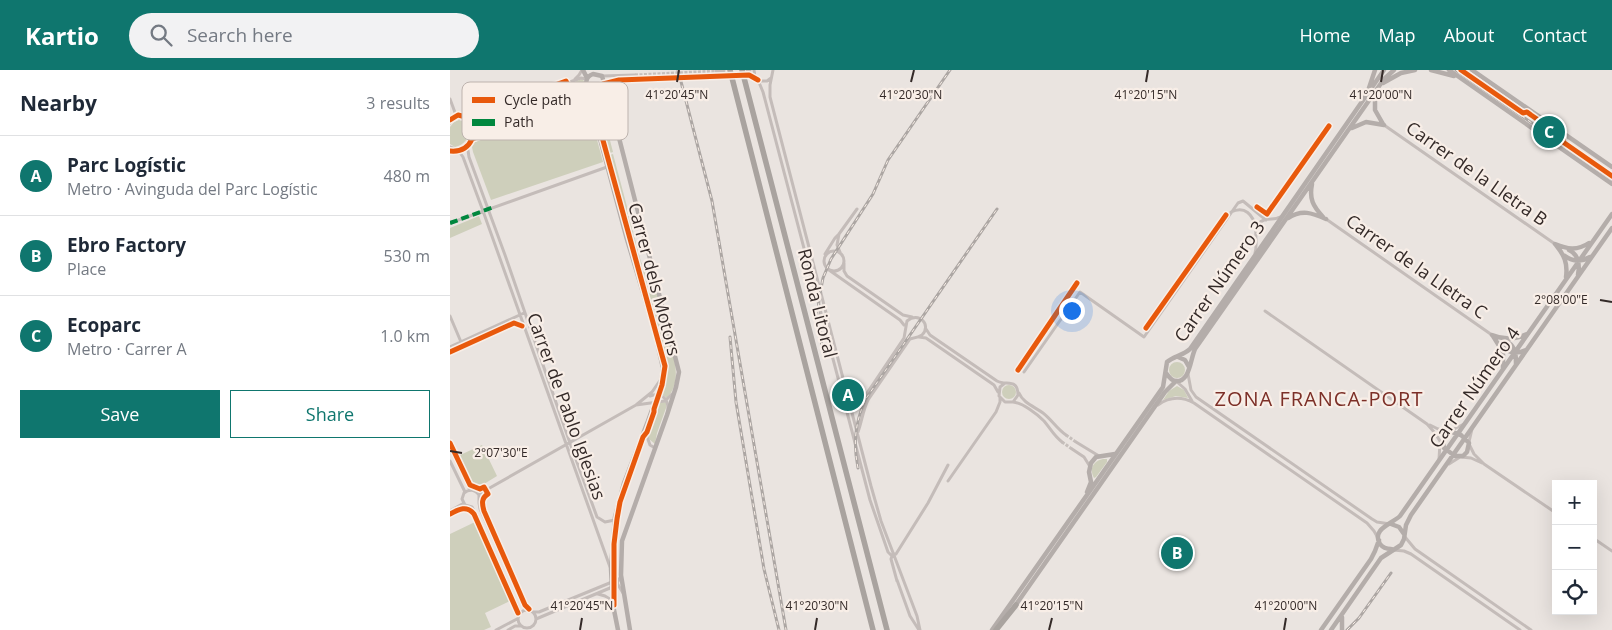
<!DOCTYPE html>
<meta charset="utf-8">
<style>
body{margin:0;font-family:"Open Sans",sans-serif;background:#f2f2f3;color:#1f2937}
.controls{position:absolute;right:15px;bottom:15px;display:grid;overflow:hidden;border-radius:0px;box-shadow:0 5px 20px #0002}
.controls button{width:45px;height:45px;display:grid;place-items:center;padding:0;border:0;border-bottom:1px solid #e0e1e3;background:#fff;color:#1f2937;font:25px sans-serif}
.you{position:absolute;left:621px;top:240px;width:18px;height:18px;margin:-12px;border:4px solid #fff;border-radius:50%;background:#1a73e8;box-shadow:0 0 0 8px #1a73e833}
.badge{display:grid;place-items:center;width:32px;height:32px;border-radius:50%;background:#0f766e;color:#fff;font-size:16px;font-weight:700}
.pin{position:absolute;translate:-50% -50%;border:2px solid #fff;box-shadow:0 1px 5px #0006}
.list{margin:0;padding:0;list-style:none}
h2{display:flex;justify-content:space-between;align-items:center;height:65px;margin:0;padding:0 20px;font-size:21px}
h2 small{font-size:16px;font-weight:400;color:#747a83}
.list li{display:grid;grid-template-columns:32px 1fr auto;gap:15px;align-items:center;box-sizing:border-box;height:80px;padding:0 20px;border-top:1px solid #e0e1e3}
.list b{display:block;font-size:19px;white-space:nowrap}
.list p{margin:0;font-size:16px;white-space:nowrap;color:#747a83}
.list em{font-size:16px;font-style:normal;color:#747a83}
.actions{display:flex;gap:10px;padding:15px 20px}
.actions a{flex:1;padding:11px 0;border:1px solid #0f766e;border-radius:0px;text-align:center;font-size:18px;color:#0f766e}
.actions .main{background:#0f766e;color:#fff}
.icon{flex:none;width:28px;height:28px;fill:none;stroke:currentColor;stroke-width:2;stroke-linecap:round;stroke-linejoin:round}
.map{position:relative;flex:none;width:1162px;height:560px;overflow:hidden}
header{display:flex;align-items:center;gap:30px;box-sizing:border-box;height:70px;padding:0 25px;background:#0f766e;color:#fff}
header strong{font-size:24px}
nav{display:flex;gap:28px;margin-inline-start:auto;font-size:18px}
.search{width:350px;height:45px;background:#f2f2f3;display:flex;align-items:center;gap:12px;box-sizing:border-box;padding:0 18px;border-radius:28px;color:#747a83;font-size:19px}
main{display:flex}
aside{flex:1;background:#fff}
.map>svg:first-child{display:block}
</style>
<header>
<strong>Kartio</strong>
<div class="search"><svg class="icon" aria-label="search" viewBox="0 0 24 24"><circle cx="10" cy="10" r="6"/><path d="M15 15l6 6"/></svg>Search here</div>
<nav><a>Home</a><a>Map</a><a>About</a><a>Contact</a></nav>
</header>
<main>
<aside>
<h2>Nearby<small>3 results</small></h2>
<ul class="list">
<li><span class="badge">A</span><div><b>Parc Logístic</b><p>Metro · Avinguda del Parc Logístic</p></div><em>480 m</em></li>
<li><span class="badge">B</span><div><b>Ebro Factory</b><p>Place</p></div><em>530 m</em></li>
<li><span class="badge">C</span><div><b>Ecoparc</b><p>Metro · Carrer A</p></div><em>1.0 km</em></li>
</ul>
<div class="actions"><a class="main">Save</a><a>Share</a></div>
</aside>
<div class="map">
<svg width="1162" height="560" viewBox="0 0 1162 560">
<rect width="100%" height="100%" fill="#eae4e0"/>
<path fill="#cecfbb" d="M132 9 134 11 136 21 133 23 24 64V56L21 50 33 45 45 47 107 25 114 16Z
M130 34 135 35 139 40 153 92 41 130 23 82 22 77 25 72Z
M155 39 157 46 156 55 163 82 157 84 146 41Z
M9 50 17 53C22 64 17 74 5 77L0 74V57L4 52Z
M163 84 179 144 173 146 157 86Z
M29 146 32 154 0 168V158Z
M179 146 191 192 194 197 189 198 174 148Z
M195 199 203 208 215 255 206 257 189 200Z
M215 257C221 278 235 309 217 328L210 323C219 299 213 283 207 259Z
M719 300a8 8 0 1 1 16 0a8 8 0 1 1-16 0Z
M552 322a7 7 0 1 1 14 0a7 7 0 1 1-14 0Z
M727 316 734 320 738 328 726 326 713 330 719 321Z
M216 332V338L207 363 205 374 199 369C196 359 204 352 205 342 206 339 205 336 207 333Z
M32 375 47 406 34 414 28 415 20 410 8 386Z
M653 389H657V392L646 407 644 408C639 399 643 391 653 389Z
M25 452 60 531 35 543 41 557 34 560H0V464Z"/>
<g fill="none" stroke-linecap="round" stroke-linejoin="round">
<path stroke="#c6bfbb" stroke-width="3" stroke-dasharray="3 1.5" stroke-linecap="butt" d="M185 5 266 1
M275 6 294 5
M186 9 268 7
M616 365 626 372
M612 372 622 379"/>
<path stroke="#c4bcb9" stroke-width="3" d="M297 0H300
M304 0 305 7 311 11H317L321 8
M323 0 320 15V27L421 416 431 451 467 546 470 560
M266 1H274
M299 5 306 8
M152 6 185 5
M268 7 275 6
M125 9 129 5 132 0
M308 10 313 22 420 430 438 482 442 486 441 489 447 511
M154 14 165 10 186 9
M0 29 7 48
M16 49 131 8 136 9
M0 53 7 48 16 49C25 60 21 74 8 80L0 77
M934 55 1105 174
M21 67 136 24 139 21
M17 74 19 87 55 185 120 373 147 447 155 452 165 450
M8 80 13 87 33 141 160 497
M781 142C795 135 803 145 806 158
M876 149 1042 265
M0 153 157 97
M389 164 387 175 390 182
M374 191a10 10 0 1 1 20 0a10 10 0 1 1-20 0Z
M805 183C809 172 800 155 814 150 820 148 825 150 830 147
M375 184 385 168 389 164 407 139
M394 193V201L397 206 453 245 462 247
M379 200 450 250 454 255
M815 241 977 354 985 363 993 376
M0 246 11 272
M476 259 480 265 547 311C556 316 568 308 568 325L563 332H555L549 326 550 317 555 313
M469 267 476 268 544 315 548 322
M0 277 74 243
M574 302 630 222 694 267 788 133 793 131 816 150
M738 304 741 320 746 327 922 449 927 452 940 454
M726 311 735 319 742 331
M569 323C573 333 585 337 593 343 602 350 607 359 616 365
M200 326C211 322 218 328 218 339
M563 332C573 333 587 344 594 351 600 358 604 366 612 372
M186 335 215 331 222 324
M708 335C719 327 731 326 744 333L917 453 924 461 928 468
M980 355 988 359 1003 361
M1002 360 1014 354
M195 361 200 375 205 378
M408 362C412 351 413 340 418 330L460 269C464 268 469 267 472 265 482 255 469 241 457 251L454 268 413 329 409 332
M626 372 649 386
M1019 372 1022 359
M1019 374 1024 384 1034 394 1106 443
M0 378 20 420
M622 379 634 387 639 395
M1011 387 1021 388 1032 393
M989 389 990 373
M0 391 15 422
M999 394 1010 387
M498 411 546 342 550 332V328
M29 424 186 335 202 322 211 309
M22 437 15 435 12 429 14 423C19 419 25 419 29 425V433L30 439 76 540
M22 437 27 446 70 542
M0 441 14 433
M955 467 965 479 1081 560
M1143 468 1162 481
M943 480 954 481 961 484 1070 560
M442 485 446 484 478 433 498 395
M447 510 460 546 469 560
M148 524 155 526 163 531
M68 549a9 9 0 1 1 18 0a9 9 0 1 1-18 0Z
M83 542H89L162 512 167 513 173 523
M86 549 160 518 167 513 171 506
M46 560 67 549
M58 560 65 556H70"/>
<path stroke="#b4adaa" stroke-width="4.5" d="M133 0 137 8
M981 0 1004 6
M999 0 1162 114
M1022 0 1162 97
M143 4 152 6 154 13 149 18 141 20C134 15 135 7 143 4Z
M933 13 951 3 965 0
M153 14 156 17 229 302 226 317 217 345 172 471 171 505 180 560
M919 18 925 0
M140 20 139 24 141 35 176 166 204 259 213 298 211 315 198 351 174 413 165 447 161 499 163 535 168 560
M925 24V40L933 54
M902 58 916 52 934 55
M862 114C859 129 863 136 873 147
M838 148C852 139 862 143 876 149
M1105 174C1117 179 1127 181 1139 173
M1106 175C1114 185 1118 193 1116 207
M1119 180C1129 185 1130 194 1128 205
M1115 186C1123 192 1131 192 1140 187
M1042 265C1054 270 1065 270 1077 264
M1043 266 1053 282V298
M1054 270C1065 275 1066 282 1066 294
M1052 276C1059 284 1067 284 1076 280
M728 287 735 290 739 297
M716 303C719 307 721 310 725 311 740 313 740 290 745 279L934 9 944 0
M1002 362 1011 365 1019 373 1017 382 1013 386H1005L994 378C992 370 995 364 1002 362Z
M637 422 641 412 639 402 641 393 646 387 665 384
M941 454 949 457 954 464
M941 479C937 479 933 478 930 474 921 459 942 454 950 446L1162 144
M565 536 715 322 726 311
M542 560 713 317 717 292C724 286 732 286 740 279L934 0
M871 560 921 489 925 481 929 470
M881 560 931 488 951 475 954 469 956 455 961 445 1162 158
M892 560V547"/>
<path stroke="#a9a39f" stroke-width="5.5" d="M280 0 423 560
M292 0 437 560
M546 560 566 535"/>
<g stroke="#aca6a3" stroke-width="3">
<path id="rail" d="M228 0 262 131 336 560
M1006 0 1162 109
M280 267 286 332 314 499 329 560
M372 277 368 246 369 229 373 208 381 189 423 124 438 90 500 0
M408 398C403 373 405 354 415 330L547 139
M897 560 909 548 941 503"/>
</g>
<use href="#rail" stroke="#f8eee7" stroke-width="1" stroke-dasharray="4" stroke-linecap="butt"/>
<path stroke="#00873e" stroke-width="4" stroke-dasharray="8 4" stroke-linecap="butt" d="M0 153 44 137"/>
<g stroke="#f8eee7" stroke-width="8">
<path id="cycleway" d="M1011 0 1073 43 1077 42 1081 45 1113 67V72L1162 106
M153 14 169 10 299 5 308 10
M0 50 8 45 16 47 26 44 116 11 124 30
M0 81C10 82 18 78 22 69L124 30 130 29 140 35 143 34 215 296 212 315 204 339V342L197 362 193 367 170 432 167 449 164 474V535
M807 137 817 144 879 56
M696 258 776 145
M0 282 64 253 72 256
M568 300 627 213
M0 373 20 415 30 419 34 417 38 424C31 428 32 434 34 441L75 535 79 539
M0 444C9 439 17 435 24 444L68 543"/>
</g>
<use href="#cycleway" stroke="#e8590c" stroke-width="5"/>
</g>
<path fill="none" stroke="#342a28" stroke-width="2" d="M227 12 229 0M461 12 464 0M696 12 698 0M931 12 933 0M1150 230 1162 232M0 381 12 383M130 560 132 548M365 560 367 548M599 560 602 548M834 560 836 548"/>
<g text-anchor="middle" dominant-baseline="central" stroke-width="4.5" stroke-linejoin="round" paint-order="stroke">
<g font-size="18" fill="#342a28" stroke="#f8eee7">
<text transform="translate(1027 103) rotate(35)">Carrer de la Lletra B</text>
<text transform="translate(967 196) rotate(35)">Carrer de la Lletra C</text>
<text transform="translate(205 209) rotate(75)">Carrer dels Motors</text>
<text transform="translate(769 211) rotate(-55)">Carrer Número 3</text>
<text transform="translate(368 233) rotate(76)">Ronda Litoral</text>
<text transform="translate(1024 317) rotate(-55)">Carrer Número 4</text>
<text transform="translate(117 336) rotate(70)">Carrer de Pablo Iglesias</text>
</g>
<g font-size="20" letter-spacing="1" fill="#7c2f27" stroke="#f8eee7">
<text x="869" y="328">ZONA FRANCA-PORT</text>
</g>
</g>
<rect x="12" y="12" width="166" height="58" rx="8" fill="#f8eee7" stroke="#bdb3ae" stroke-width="1"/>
<rect x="22" y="27" width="23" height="6" fill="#e8590c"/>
<rect x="22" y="49" width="23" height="7" fill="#00873e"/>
<g font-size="14" fill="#342a28">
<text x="54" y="35">Cycle path</text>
<text x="54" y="57">Path</text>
</g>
<g font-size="12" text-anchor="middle" fill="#342a28" stroke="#f8eee7" stroke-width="4.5" stroke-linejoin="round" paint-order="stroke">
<text x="227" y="29">41°20'45"N</text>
<text x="461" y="29">41°20'30"N</text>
<text x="696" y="29">41°20'15"N</text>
<text x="931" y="29">41°20'00"N</text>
<text x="1111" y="234">2°08'00"E</text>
<text x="51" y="387">2°07'30"E</text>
<text x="132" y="540">41°20'45"N</text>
<text x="367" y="540">41°20'30"N</text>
<text x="602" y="540">41°20'15"N</text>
<text x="836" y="540">41°20'00"N</text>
</g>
</svg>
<div class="controls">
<button>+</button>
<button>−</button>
<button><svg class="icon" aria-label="locate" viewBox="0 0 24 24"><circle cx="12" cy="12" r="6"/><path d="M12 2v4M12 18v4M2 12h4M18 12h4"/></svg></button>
</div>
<div class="you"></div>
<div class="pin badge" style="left:398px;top:325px">A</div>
<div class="pin badge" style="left:727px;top:483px">B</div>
<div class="pin badge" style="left:1099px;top:62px">C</div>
</div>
</main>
